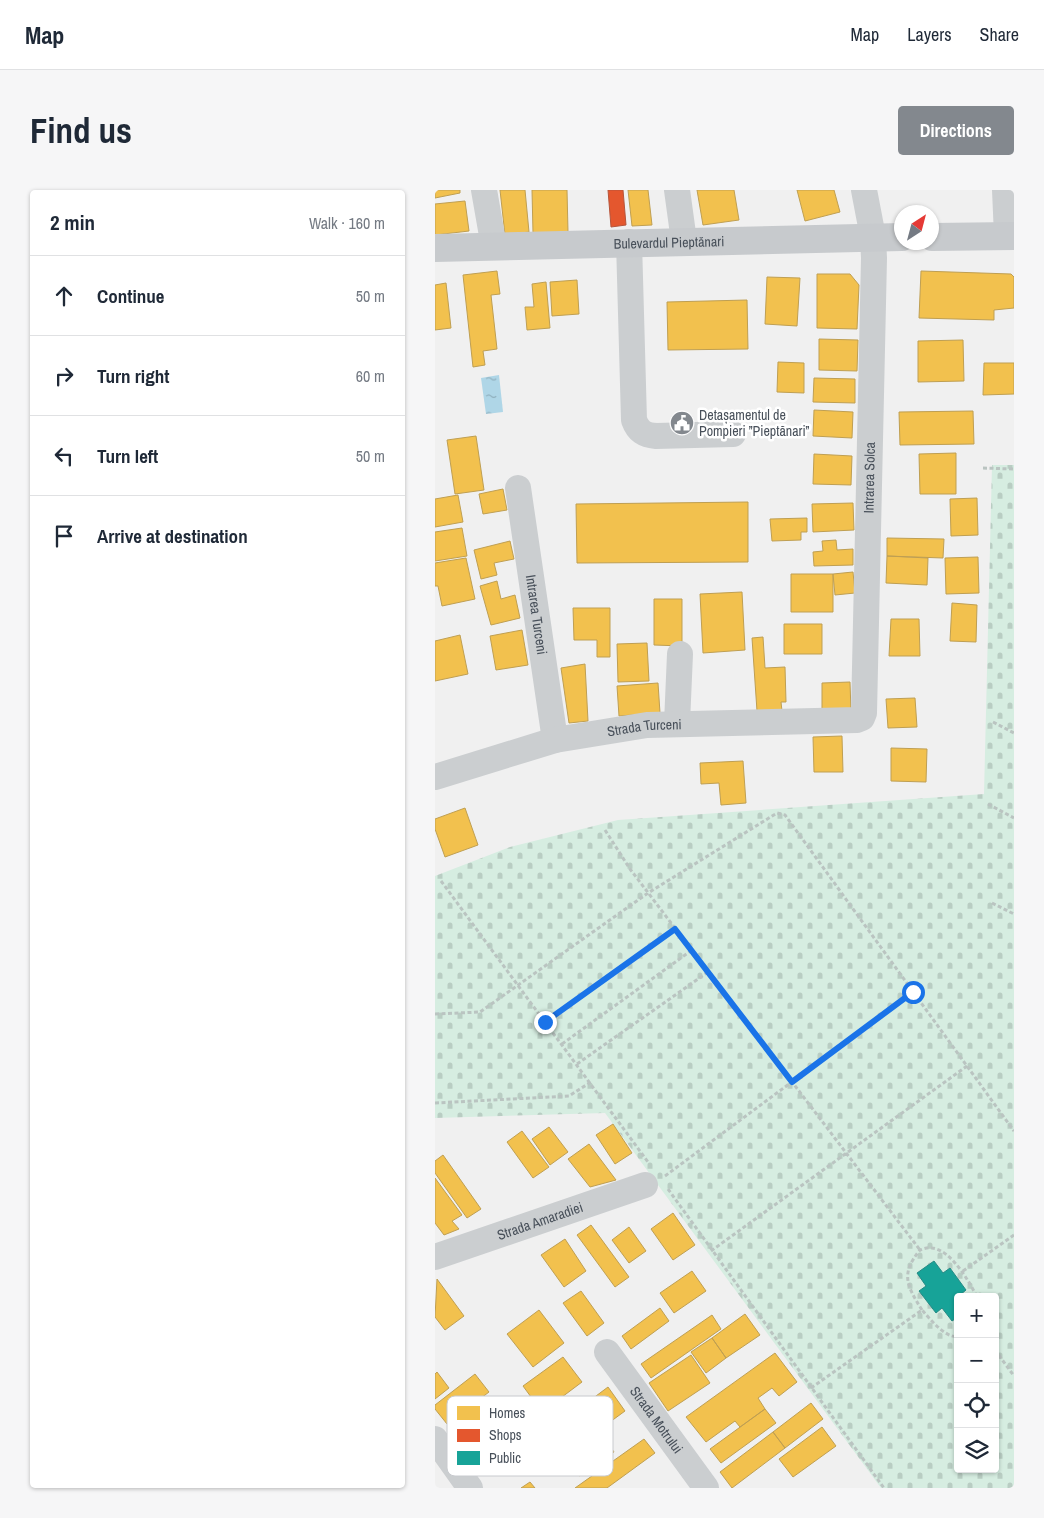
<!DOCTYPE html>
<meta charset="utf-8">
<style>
body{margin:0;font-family:"Archivo Narrow",sans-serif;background:#f6f6f7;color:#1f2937}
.controls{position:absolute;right:15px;bottom:15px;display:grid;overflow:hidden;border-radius:5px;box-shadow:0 1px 4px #0004}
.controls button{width:45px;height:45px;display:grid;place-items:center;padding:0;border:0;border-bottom:1px solid #e0e1e3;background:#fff;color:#1f2937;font:25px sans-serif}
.compass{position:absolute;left:459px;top:15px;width:45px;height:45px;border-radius:50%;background:#fff;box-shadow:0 1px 4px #0004;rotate:36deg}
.stop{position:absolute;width:15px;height:15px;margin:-11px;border:4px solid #1a73e8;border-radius:50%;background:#fff}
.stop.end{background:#1a73e8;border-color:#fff;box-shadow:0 1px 5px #0008}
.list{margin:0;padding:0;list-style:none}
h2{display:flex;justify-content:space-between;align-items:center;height:65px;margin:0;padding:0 20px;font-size:21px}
h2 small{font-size:16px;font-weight:400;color:#747a83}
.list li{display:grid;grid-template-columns:32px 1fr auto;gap:15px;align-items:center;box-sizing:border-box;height:80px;padding:0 20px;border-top:1px solid #e0e1e3}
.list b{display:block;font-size:19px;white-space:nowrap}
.list em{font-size:16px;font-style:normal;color:#747a83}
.icon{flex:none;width:28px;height:28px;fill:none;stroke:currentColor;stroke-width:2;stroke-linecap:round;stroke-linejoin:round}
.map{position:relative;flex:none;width:579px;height:1298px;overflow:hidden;border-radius:5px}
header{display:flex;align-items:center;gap:30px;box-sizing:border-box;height:70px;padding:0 25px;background:#fff;border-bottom:1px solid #e0e1e3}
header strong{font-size:24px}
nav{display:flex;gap:28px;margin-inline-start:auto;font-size:18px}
.intro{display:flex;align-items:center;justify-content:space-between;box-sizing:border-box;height:120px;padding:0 30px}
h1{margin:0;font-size:35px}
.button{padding:12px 22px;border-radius:5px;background:#83888e;color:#fff;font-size:18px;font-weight:700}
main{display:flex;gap:30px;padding:0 30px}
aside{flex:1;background:#fff;border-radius:5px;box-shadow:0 1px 4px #0004}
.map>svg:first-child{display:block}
</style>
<header>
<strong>Map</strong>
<nav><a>Map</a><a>Layers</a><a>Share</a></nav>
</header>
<div class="intro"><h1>Find us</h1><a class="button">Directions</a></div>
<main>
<aside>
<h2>2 min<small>Walk · 160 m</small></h2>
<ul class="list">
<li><svg class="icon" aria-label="ahead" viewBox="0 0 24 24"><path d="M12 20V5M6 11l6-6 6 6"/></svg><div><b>Continue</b></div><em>50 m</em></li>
<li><svg class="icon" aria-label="right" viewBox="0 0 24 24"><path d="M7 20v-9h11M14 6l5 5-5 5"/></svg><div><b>Turn right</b></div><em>60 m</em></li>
<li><svg class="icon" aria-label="left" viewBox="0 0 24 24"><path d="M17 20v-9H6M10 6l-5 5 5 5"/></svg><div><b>Turn left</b></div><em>50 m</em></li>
<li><svg class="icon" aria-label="arrive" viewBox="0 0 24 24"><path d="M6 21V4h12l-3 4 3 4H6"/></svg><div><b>Arrive at destination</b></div></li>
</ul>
</aside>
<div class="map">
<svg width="579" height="1298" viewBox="0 0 579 1298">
<defs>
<pattern id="cemetery-stones" width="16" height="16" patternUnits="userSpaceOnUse" patternTransform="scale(1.25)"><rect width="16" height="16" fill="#d6ede1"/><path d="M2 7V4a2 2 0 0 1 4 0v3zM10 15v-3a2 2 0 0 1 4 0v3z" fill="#b9cdc3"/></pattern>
<pattern id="water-ripples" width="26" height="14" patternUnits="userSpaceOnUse" patternTransform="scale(1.25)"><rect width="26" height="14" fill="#afd6e7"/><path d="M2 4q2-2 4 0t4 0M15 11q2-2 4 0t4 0" fill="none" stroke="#90b0be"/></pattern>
</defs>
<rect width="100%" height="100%" fill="#f0f0f0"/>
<path fill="url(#cemetery-stones)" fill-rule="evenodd" d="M557 275H579V1298H446L170 923 0 928V686L75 657 183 630 549 604ZM523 1107H560V1279H523Z"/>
<path fill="url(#water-ripples)" d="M64 185 68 222 51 224 46 188Z"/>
<path fill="#f2c14e" stroke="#bf9f52" d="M0 0H25V3L0 8Z
M65 0H90L94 42 70 45Z
M97 0H132L133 42 98 43Z
M193 0H213L217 35 197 36Z
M262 0H299L304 30 268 35Z
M362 0H399L405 22 370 31Z
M30 11 34 41 0 45V14Z
M62 81 65 104 56 105 62 159 48 161 50 175 38 177 28 85Z
M486 81 576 84 579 87V118L559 120V130L484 128Z
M382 84H415L424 95 422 139 382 138Z
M332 87 365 88 362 136 330 134Z
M142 90 144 124 117 126 115 92Z
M111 92 115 138 92 140 90 117H99L97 94Z
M11 93 16 138 0 140V95Z
M312 110 313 159 233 160 232 112Z
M384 149 423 150 422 181 384 180Z
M528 150 529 191 483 192V151Z
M343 172 369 173V203L342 202Z
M549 173H579V204L548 205Z
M379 188 420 189V213L378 212Z
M379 220 418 222 417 248 378 246Z
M538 221 539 254 465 255 464 222Z
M41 246 49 300 20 304 12 250Z
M521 263V304H485L484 264Z
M379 264 417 266 416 295 378 294Z
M68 299 72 320 48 324 44 304Z
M23 305 28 332 0 337V309Z
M542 308 543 345 516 346 515 309Z
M313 312V372L142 373 141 314Z
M418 313 419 340 378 342 377 314Z
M372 328V342H366V350L337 351 335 329Z
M27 338 32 366 0 371V342Z
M452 348 509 349 508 368 452 366Z
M401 350 402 360 418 359V375L379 376 378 362 388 361 387 351Z
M75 351 79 369 59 373 62 385 46 389 39 360Z
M452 366 493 368 492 395 451 393Z
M543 367 544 403 511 404 510 368Z
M31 368 40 409 7 416 3 396H0V373Z
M418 382 420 403 400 405 398 384Z
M356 384H398V422H356Z
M62 391 66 409 80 405 85 428 56 435 45 396Z
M307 402 310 460 268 463 265 404Z
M219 409H247V456L219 455Z
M517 413 542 415 541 452 515 451Z
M138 418H175V467H162V450H139Z
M456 429H484L485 466H454Z
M349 434H387V464H349Z
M87 440 93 475 61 480 55 446Z
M25 445 33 484 0 491V451Z
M328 447 330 478 350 477 351 512H346L347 521H322L317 448Z
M212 453 214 491 183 492 182 454Z
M150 474 153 531 134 533 126 478Z
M415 492 416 522H387V493Z
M223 493 225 523 184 526 182 496Z
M480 508 482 537 453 538 451 509Z
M407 546 408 582H379L378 547Z
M456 558 492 559 491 592 456 591Z
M308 571 311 613 286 615 284 593 266 594 265 573Z
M30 618 43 655 10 667 0 639V629Z
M178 934 197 963 180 974 161 945Z
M114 937 133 962 115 975 97 949Z
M87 941 114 977 98 988 72 952Z
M154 954 181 990 155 997 133 969Z
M8 965 46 1019 32 1028 0 983V971Z
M0 988 27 1025 17 1031 24 1039 9 1045 0 1033Z
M238 1023 260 1055 238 1070 216 1039Z
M156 1035 194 1087 180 1097 142 1045Z
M194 1037 211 1061 194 1073 177 1050Z
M130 1049 151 1081 129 1097 106 1065Z
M257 1081 271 1101 239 1123 225 1103Z
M2 1089 29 1126 10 1140 0 1127Z
M146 1101 169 1133 152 1146 128 1113Z
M225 1118 234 1131 196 1159 187 1146Z
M104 1120 129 1153 98 1177 72 1144Z
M310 1124 325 1145 291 1168 277 1148Z
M277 1125 286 1139 216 1188 206 1174Z
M277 1148 291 1168 271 1183 256 1162Z
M340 1163 362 1192 344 1206 337 1198 323 1208 330 1219 305 1237 300 1231 271 1252 251 1227Z
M256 1165 275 1193 233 1221 214 1193Z
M128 1167 147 1192 107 1222 88 1196Z
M2 1182 14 1198 0 1209V1184Z
M40 1184 54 1202 12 1234 0 1219V1215Z
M173 1197 190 1221 134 1262 117 1239Z
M376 1213 388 1229 350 1258 338 1242Z
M330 1219 341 1233 286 1273 275 1259Z
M387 1237 401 1256 358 1287 344 1269Z
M338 1242 350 1258 297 1298 285 1282Z
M170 1249 179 1262 144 1286 135 1273Z
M209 1249 220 1263 172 1298H140Z
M95 1292 100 1298H86Z"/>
<path fill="#e4572e" stroke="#b5553b" d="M173 0H188L191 35 176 37Z"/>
<path fill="#17a398" stroke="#268a85" d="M499 1071 508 1083 515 1078 531 1100 525 1105 527 1107H523V1127L517 1131 507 1118 501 1123 484 1101 491 1096 482 1083Z"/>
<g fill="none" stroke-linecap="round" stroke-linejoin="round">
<path stroke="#bac4c1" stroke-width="3" stroke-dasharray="4 2.5" stroke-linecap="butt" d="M548 278 579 279
M558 532 579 543
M553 614 579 628
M170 640 195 679 485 1060
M6 691 213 972
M557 713 579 724
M0 824 45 822 213 703 342 623 350 625 579 941
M110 832 240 739
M127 854 257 760
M142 874 273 782
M0 913 134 906 156 892
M230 986 478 802
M233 999 449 1298
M276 1061 532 876
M528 1081 579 1045
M487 1120C472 1096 465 1084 485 1060 488 1059 493 1057 497 1058 516 1060 534 1091 542 1107
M560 1160 579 1186
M376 1198 487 1120C496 1130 509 1147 523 1147"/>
<g stroke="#cbced0" stroke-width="26">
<path d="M49 0 59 57"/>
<path d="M242 0 249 51"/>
<path d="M570 0 572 46"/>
<path d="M194 52 199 230C203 241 209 245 221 246L298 244"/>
<path id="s1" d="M83 298 120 550"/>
<path d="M242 533 245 464"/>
<path id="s2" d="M0 587 120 550 212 535 422 530 427 528 429 523 439 68 438 47 429 0"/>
<path id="s3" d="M0 1067 210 995"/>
<path id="s4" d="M172 1162 271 1298"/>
<path d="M0 1249 35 1298"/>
</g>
<g stroke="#c7cacd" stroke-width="28">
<path d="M497 47 579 46"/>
<path id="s5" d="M0 58 467 47"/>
</g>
</g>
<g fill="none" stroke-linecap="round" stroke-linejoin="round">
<path stroke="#1a73e8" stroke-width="6" d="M110 832 240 739 357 892 478 802"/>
</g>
<defs>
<g id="civic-disc" transform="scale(1.25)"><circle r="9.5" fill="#83888e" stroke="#fff"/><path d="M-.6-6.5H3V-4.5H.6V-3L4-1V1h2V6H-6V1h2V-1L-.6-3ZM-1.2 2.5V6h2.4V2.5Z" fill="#fff"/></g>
</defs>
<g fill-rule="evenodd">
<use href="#civic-disc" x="247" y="233"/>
</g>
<g text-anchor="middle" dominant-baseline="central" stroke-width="5" stroke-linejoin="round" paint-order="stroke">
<g font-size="14" fill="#48505a" stroke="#fff">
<text stroke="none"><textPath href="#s5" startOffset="234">Bulevardul Pieptănari</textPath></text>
<text stroke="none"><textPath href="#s2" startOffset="675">Intrarea Solca</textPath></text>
<text stroke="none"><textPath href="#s1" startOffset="128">Intrarea Turceni</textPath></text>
<text stroke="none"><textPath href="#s2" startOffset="216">Strada Turceni</textPath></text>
<text stroke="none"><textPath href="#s3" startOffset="111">Strada Amaradiei</textPath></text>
<text stroke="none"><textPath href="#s4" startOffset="84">Strada Motrului</textPath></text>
</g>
<g font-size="14" fill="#48505a" stroke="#fff" text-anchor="start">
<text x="264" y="225">Detașamentul de<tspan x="264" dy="16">Pompieri ”Pieptănari”</tspan></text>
</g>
</g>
<rect x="12" y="1206" width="166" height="80" rx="8" fill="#fff" stroke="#c8cace" stroke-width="1"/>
<rect x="22" y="1216" width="23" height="14" fill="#f2c14e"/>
<rect x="22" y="1239" width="23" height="13" fill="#e4572e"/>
<rect x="22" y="1261" width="23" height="14" fill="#17a398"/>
<g font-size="14" fill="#48505a">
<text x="54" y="1228">Homes</text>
<text x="54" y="1250">Shops</text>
<text x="54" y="1273">Public</text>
</g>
</svg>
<div class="controls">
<button>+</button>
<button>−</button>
<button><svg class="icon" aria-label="locate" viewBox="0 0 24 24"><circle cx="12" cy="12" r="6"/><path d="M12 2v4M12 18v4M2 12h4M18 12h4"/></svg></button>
<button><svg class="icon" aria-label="layers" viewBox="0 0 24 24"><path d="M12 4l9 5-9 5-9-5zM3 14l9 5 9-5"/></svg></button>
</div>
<svg class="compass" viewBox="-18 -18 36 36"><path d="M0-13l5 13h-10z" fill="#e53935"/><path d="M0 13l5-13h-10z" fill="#747a83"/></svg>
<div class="stop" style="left:478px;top:802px"></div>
<div class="stop end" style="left:110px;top:832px"></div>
</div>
</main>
